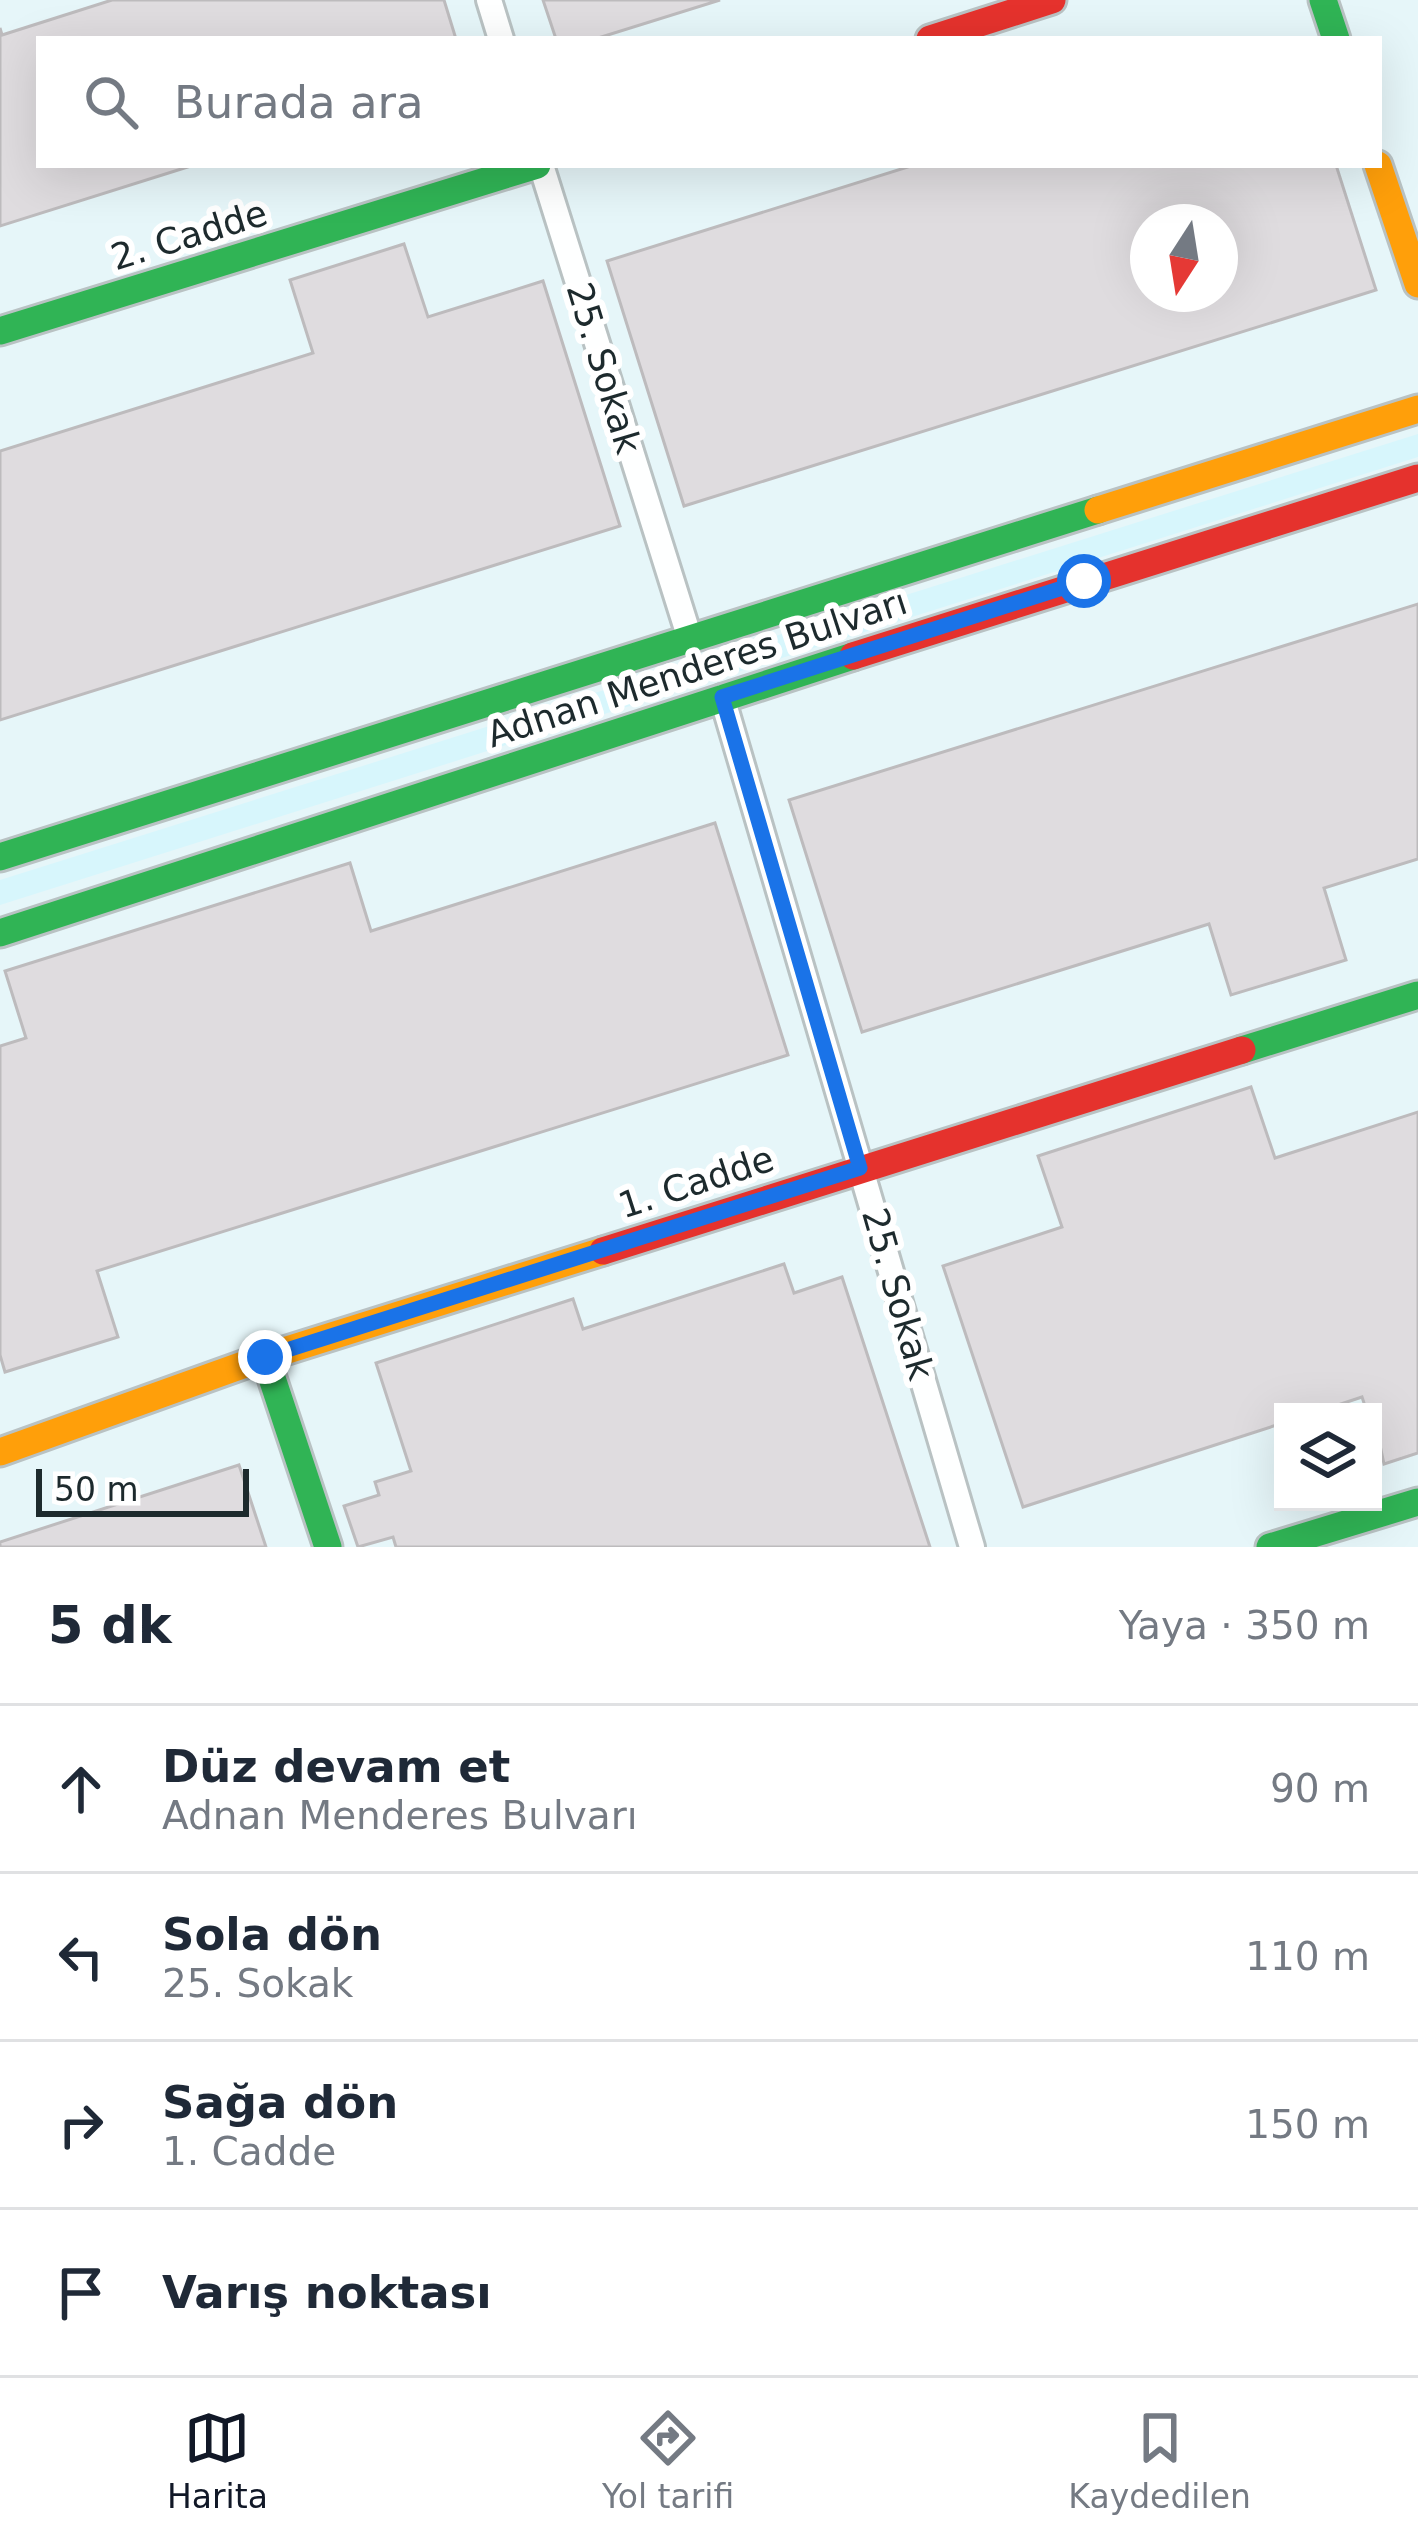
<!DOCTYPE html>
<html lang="tr">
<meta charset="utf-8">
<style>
body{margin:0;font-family:"DejaVu Sans",sans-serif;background:#f6f6f7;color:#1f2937}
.controls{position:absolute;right:36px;bottom:36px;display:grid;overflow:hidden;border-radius:0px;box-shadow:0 12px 48px #0002}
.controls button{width:108px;height:108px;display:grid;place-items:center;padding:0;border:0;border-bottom:3px solid #e0e1e3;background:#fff;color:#1f2937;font:60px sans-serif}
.compass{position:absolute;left:1130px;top:204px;width:108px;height:108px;border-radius:50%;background:#fff;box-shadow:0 12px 48px #0002;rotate:192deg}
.scale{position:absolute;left:36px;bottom:30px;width:213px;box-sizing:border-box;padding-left:12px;border:6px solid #1d2a2d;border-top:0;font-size:33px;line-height:42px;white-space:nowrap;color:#1d2a2d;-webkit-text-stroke:9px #fff;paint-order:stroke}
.stop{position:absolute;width:36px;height:36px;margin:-27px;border:9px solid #1a73e8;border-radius:50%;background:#fff}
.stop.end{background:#1a73e8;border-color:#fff;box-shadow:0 3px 12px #0008}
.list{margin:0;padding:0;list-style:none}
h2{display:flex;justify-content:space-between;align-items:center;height:156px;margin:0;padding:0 48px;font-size:51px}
h2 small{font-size:39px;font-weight:400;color:#747a83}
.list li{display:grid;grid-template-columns:78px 1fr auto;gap:36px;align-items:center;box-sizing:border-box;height:168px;padding:0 48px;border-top:3px solid #e0e1e3}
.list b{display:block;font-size:45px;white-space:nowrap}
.list p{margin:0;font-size:39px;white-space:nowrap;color:#747a83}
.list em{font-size:39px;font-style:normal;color:#747a83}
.icon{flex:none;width:66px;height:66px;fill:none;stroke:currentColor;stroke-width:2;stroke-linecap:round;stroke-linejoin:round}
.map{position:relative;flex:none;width:1418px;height:1547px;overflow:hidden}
.search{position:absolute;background:#fff;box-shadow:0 12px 48px #0002;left:36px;right:36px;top:36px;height:132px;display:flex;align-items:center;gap:30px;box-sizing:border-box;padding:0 42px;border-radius:0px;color:#747a83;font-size:45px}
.sheet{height:828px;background:#fff}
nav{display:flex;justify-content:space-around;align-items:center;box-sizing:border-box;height:168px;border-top:3px solid #e0e1e3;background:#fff;font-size:33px;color:#747a83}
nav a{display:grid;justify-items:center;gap:6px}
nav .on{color:#111827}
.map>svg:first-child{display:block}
</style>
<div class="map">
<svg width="1418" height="1547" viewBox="0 0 1418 1547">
<rect width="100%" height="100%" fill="#f8fcfc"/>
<path fill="#e6f6f9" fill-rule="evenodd" d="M0 0H1418V1547H0ZM39 39H1379V165H39ZM1148 222H1220V294H1148ZM1283 1412H1373V1502H1283Z"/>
<path fill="#d7f6fc" d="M1418 434V457L0 905V880Z"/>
<path fill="#dfdcdf" stroke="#bdbbbd" stroke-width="3" fill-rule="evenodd" d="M112 0H444L456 39H39V165H194L0 226V28L2 35Z
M543 0H720L595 39H556Z
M914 165H1336L1376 290 684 506 607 261ZM1148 222H1220V294H1148Z
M404 244 428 317 543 281 620 526 0 720V451L313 353 290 280Z
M1418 604V859L1324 888 1346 960 1231 995 1209 924 862 1032 789 800Z
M715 823 788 1055 97 1271 118 1337 5 1372 0 1355V1046L26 1038 5 971 350 863 371 931Z
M1251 1087 1275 1158 1418 1112V1453L1384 1464 1373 1412H1367L1362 1397 1317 1412H1283V1423L1023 1507 943 1266 1062 1227 1038 1156Z
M784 1264 794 1293 842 1277 930 1547H396L393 1537 358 1547 344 1506 379 1495 375 1482 411 1471 376 1363 573 1299 583 1329Z
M239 1465 266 1547H0V1542Z"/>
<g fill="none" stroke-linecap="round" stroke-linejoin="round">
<g stroke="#b9c2c3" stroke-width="30">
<path id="street" d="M489 0 501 39
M541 165 690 639
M722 697 972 1547"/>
</g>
<g stroke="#b9c2c3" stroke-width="33">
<path id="fast" d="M1323 0 1336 39
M0 331 537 165
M0 857 1098 510
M0 933 853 656
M1242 1050 1418 995
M265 1357 328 1547
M1270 1547 1418 1502"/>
</g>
<g stroke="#b9c2c3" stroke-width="33">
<path id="slow" d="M1378 165 1418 284
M1098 510 1418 409
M0 1452 265 1357 603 1251"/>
</g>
<g stroke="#b9c2c3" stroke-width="33">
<path id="jam" d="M930 39 1052 0
M853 656 1418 478
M603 1251 1242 1050"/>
</g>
<use href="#street" stroke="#feffff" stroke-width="24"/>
<use href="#fast" stroke="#30b455" stroke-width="27"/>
<use href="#slow" stroke="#ff9f0a" stroke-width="27"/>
<use href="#jam" stroke="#e5322d" stroke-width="27"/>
</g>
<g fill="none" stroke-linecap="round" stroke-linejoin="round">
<path stroke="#1a73e8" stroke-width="15" d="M265 1357 860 1168 722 697 1084 581"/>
</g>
<g text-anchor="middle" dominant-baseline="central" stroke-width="12" stroke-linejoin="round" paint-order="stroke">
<g font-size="36" fill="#1d2a2d" stroke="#fff">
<text transform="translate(189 235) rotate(-17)">2. Cadde</text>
<text transform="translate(604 368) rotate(73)">25. Sokak</text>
<text transform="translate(697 668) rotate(-18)">Adnan Menderes Bulvarı</text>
<text transform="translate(696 1182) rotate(-18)">1. Cadde</text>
<text transform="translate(898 1294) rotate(74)">25. Sokak</text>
</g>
</g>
</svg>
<div class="controls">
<button><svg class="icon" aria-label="layers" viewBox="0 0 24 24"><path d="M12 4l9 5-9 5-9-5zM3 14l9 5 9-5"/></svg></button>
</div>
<svg class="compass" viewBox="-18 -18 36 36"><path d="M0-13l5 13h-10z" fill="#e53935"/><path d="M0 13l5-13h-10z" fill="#747a83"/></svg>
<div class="scale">50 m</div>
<div class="stop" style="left:1084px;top:581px"></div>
<div class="stop end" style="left:265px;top:1357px"></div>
<div class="search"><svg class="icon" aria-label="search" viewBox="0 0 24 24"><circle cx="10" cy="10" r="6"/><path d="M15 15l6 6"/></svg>Burada ara</div>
</div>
<section class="sheet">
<h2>5 dk<small>Yaya · 350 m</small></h2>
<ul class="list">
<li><svg class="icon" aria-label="ahead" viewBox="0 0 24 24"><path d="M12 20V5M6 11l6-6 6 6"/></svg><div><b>Düz devam et</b><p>Adnan Menderes Bulvarı</p></div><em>90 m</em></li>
<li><svg class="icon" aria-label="left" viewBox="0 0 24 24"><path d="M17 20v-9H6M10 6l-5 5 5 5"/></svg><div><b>Sola dön</b><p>25. Sokak</p></div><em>110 m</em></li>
<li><svg class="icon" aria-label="right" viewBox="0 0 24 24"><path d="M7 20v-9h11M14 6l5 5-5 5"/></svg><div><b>Sağa dön</b><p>1. Cadde</p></div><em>150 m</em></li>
<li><svg class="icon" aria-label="arrive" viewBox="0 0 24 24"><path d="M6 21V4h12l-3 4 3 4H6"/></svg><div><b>Varış noktası</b></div></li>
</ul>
</section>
<nav>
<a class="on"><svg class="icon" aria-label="map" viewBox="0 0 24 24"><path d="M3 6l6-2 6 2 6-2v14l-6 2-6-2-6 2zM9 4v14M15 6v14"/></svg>Harita</a>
<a><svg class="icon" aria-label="directions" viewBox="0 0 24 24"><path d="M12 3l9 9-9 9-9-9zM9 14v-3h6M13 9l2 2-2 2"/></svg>Yol tarifi</a>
<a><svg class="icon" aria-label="saved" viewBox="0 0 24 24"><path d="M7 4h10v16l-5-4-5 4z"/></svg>Kaydedilen</a>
</nav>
